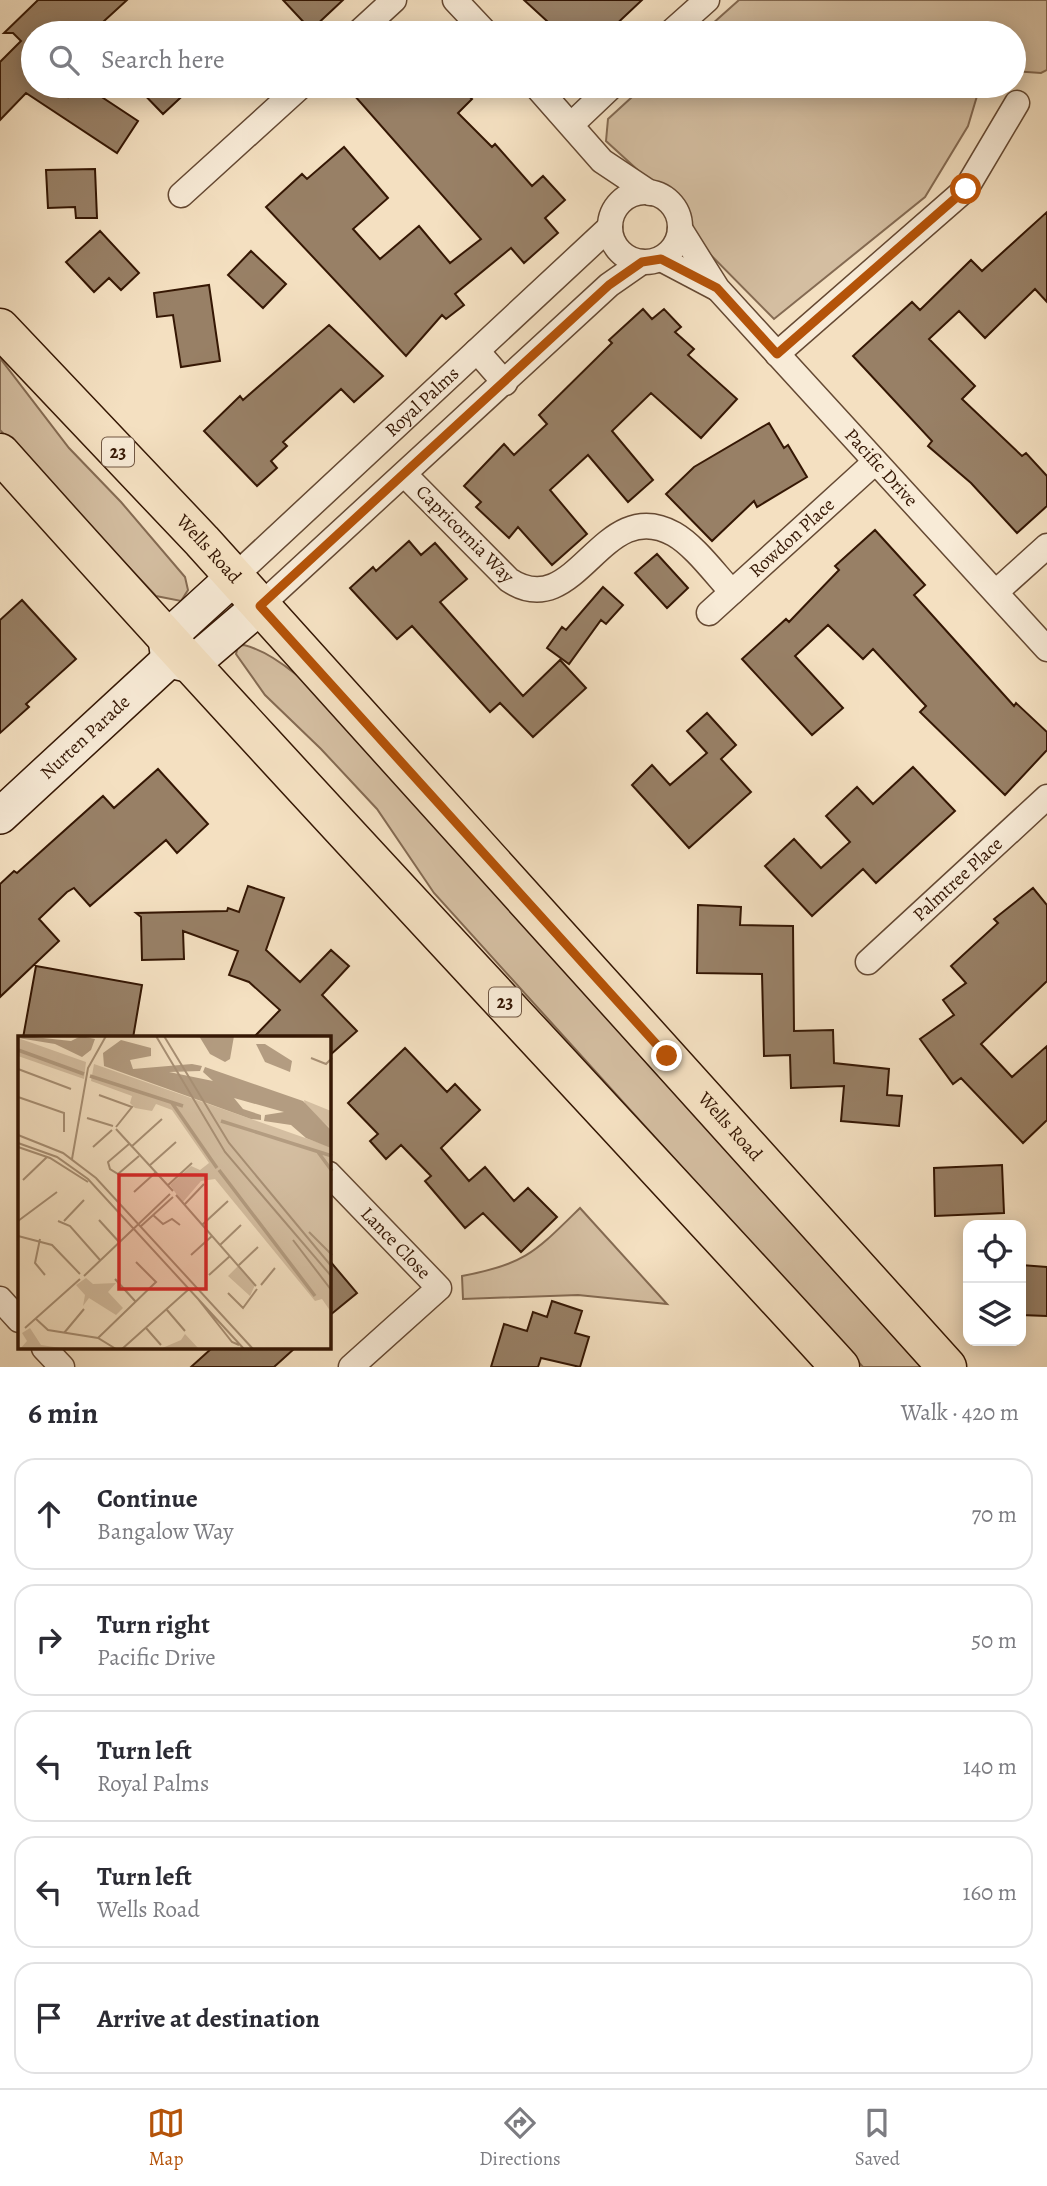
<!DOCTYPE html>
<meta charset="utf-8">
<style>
body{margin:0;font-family:Alegreya,serif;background:#f2f2f3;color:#2b2b33}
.controls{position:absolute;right:21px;bottom:21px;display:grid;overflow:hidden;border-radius:14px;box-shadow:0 4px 18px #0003}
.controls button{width:63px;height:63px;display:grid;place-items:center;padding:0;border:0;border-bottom:2px solid #e1e1e2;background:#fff;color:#2b2b33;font:35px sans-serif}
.stop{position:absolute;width:21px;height:21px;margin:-16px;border:5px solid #b45309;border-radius:50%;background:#fff}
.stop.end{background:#b45309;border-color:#fff;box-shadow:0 2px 7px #0008}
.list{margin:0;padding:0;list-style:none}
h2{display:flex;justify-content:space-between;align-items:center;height:91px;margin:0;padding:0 28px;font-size:30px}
h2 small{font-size:23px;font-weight:400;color:#7c7c81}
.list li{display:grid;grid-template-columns:46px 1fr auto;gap:21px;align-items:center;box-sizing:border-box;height:112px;margin:0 14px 14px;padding:0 14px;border:2px solid #e1e1e2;border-radius:21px}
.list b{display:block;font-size:26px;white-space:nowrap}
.list p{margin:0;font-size:23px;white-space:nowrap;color:#7c7c81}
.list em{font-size:23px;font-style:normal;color:#7c7c81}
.icon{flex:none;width:38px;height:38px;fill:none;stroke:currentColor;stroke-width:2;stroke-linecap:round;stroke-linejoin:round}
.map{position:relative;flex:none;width:1047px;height:1367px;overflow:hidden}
.search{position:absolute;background:#fff;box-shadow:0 4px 18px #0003;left:21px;right:21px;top:21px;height:77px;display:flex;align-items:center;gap:18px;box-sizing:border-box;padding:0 24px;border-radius:38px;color:#7c7c81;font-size:26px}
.sheet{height:721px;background:#fff}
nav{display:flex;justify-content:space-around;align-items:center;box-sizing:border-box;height:98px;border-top:2px solid #e1e1e2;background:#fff;font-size:19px;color:#7c7c81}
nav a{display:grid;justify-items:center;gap:4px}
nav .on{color:#b45309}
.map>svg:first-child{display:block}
</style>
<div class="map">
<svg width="1047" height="1367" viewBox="0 0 1047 1367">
<rect width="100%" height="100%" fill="#f4e0c1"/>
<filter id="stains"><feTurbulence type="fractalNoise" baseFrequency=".00286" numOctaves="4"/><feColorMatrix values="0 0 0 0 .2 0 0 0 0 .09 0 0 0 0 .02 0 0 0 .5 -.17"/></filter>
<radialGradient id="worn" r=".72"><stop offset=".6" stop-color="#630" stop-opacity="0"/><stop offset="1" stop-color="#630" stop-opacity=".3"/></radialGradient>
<path fill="#d4bea1" stroke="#846a52" stroke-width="2" d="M739 0H1047V70L1041 73 1014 71V33H702Z
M644 86H980L968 126 925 197 774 319 690 234 675 204 606 141 608 119Z
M0 358 69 448 121 502 185 577 188 590 181 601 156 596 0 430Z
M244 645C288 656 332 710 365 741L930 1367H863L434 893 377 809 321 749 265 695 236 654 238 646Z
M580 1208 667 1304 578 1295 463 1299 462 1276C526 1264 535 1252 580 1208Z"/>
<path fill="#988066" stroke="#351704" stroke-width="2" d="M38 0H127L91 33H33V86H56L68 97 76 86H85L138 121 117 153 26 93 0 120V62L21 41 13 33H4Z
M283 0H343L311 30Z
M524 0H642L607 33H560Z
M136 86H193L163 114Z
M346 86H458L472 99 458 113 492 147 495 144 532 186 543 176 565 200 545 218 558 233 524 263 511 248 455 294 464 305 446 319 442 315 406 356 266 207 302 174 307 179 344 147 388 198 353 229 380 259 419 226 450 263 481 239Z
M95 169 97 218H76L75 207 48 208 46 170Z
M1047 212V302L1035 289 985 338 959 311 929 339 975 386 962 399 1022 456 1026 453 1047 476V506L1017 533 971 483 928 446 932 441 853 356 912 302 920 310 971 260 982 271Z
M100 231 139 273 121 290 109 278 94 292 66 262Z
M251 251 286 284 263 308 228 275Z
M209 285 220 361 181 367 173 315 157 317 154 293Z
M643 309 652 319 664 309 681 327 675 332 694 349 688 355 737 399 701 438 651 393 612 431 653 480 628 502 588 455 550 490 587 534 552 565 518 527 509 538 476 507 481 502 464 486 504 444 514 455 547 424 539 415 612 343 609 340Z
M329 325 383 376 354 402 341 389 283 442 287 446 271 461 277 468 257 486 204 431 240 396 243 400Z
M769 423 784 448 788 445 807 477 757 507 754 501 712 541 666 494 694 467Z
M875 530 925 585 914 595 1014 706 1016 703 1047 732V750L1005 795 920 712 926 706 873 649 863 659 828 625 795 656 843 708 812 735 742 659 786 619 789 622 839 570 835 566Z
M409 541 421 555 435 543 467 579 440 602 523 696 560 660 586 688 533 737 500 703 490 712 412 626 397 639 350 588 373 567 376 571Z
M657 554 688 588 667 608 635 573Z
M603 587 623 605 606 624 601 620 569 664 547 648 562 627 566 630Z
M22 600 76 659 26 704 29 707 0 733V620Z
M707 713 736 745 721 759 751 792 689 848 632 785 652 765 670 785 707 753 687 731Z
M913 767 955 811 876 883 863 869 812 916 765 866 794 839 821 868 850 842 826 816 857 787 873 804Z
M158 769 208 824 177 853 166 840 90 906 74 888 67 892 39 919 59 941 0 997V884L14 871 17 873 103 796 114 808Z
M248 886 284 898 266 950 300 982 331 950 349 966 322 995 357 1031 329 1056V1038H253L280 1010 249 982 229 975 238 951 183 931 184 959 142 960 141 917 136 913 227 911 228 908 239 912Z
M1033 888 1047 905V981L981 1044 1012 1077 1047 1046V1120L1023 1143 961 1078 953 1084 920 1039 954 1015 943 1000 966 983 951 966 998 923 994 919Z
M698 905 741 907 740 925 793 926 794 1031 833 1030 834 1063 889 1069 887 1095 902 1096 899 1126 841 1121 844 1086 791 1088 790 1055 764 1056 762 974 697 973Z
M36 966 142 985 133 1038H23Z
M405 1048 447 1092 455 1084 480 1110 441 1148 469 1181 485 1167 514 1201 528 1188 557 1217 521 1252 483 1213 465 1228 425 1181 431 1176 401 1145 386 1159 370 1141 378 1134 348 1103Z
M1002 1165 1004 1213 935 1216 934 1168Z
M329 1260 357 1293 329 1316Z
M1021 1265 1047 1267V1316L1021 1315Z
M552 1301 582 1311 575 1333 589 1337 580 1367 541 1358 538 1367H491L504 1324 527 1331 533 1312 547 1317Z
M212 1348H295L274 1367H191Z"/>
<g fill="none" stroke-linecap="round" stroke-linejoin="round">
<g stroke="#654933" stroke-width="27">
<g id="street">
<path d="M455 0 486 33"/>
<path d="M358 33 394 0"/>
<path d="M670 33 707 0"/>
<path d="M536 86 602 161 650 193"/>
<path d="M572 124 612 86"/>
<circle cx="645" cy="227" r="35"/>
<path d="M181 195 301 86"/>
<path id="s1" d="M680 229 717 288 1047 649"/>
<path d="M661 259 716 288"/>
<path d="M477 351 505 383"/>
<path d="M777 354 966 189 1017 103"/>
<path d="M405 475 509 580C577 625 601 493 674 534 695 546 715 574 732 592"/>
<path id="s2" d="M234 577 610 227"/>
<path d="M996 592 1047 546"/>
<path d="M260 606 609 285 642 262"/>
<path id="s3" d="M709 613 874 463"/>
<path id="s4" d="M868 962 1047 797"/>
<path id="s5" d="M329 1174 439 1288 351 1367"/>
<path d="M0 1299 19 1320"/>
<path d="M44 1348 62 1367"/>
</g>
</g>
<g stroke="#351704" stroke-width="38">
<g id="secondary">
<path d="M169 660 166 639 234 577"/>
<path d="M169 660 191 665 260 606"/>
<path id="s6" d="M0 816 169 660"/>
</g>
</g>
<g stroke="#351704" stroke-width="41">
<g id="primary">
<path id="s7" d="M0 328 202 541 947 1367"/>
<path d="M0 453C276 762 561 1062 840 1367"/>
</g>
</g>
<use href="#street" stroke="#f8ebd7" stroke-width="24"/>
<use href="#secondary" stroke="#f8ebd7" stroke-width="35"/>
<use href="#primary" stroke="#f4e0c1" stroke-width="38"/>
</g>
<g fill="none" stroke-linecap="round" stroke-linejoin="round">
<path stroke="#b45309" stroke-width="9" d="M667 1056 260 606 609 285 642 262 661 259 717 288 777 354 966 189"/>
</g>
<g text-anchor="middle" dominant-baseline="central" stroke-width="5" stroke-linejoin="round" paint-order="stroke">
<g fill="#f8ebd7" stroke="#705743" stroke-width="2">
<rect x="102" y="437.5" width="32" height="29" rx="5"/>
<rect x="489" y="987.5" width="32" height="29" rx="5"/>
</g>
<g font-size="18" font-weight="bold" fill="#351704">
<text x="118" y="452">23</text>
<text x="505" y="1002">23</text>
</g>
<g font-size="19" fill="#351704" stroke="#f8ebd7">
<text stroke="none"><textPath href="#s2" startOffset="257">Royal Palms</textPath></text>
<text stroke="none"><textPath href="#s1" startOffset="313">Pacific Drive</textPath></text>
<text transform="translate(465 534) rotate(45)">Capricornia Way</text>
<text stroke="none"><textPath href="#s3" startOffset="112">Rowdon Place</textPath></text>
<text stroke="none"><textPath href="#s7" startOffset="304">Wells Road</textPath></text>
<text stroke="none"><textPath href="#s6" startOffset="116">Nurten Parade</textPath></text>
<text stroke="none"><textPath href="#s4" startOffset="122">Palmtree Place</textPath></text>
<text stroke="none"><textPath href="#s7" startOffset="1082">Wells Road</textPath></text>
<text stroke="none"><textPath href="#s5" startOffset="96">Lance Close</textPath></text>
</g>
</g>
<g transform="translate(18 1036)">
<rect width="313" height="313" fill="#f4e0c1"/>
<path d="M0 2 68 26 66 43 0 20ZM76 28 313 111V276L304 263 297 265 197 143 183 145 165 166 159 159 152 149 173 130 182 134 191 127 154 74 138 68 134 75 117 72 112 67 114 60 73 45ZM286 64 313 75V93L287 69ZM220 230 237 249 232 260 210 240ZM68 242 75 248 98 247 90 256 105 272 98 279 71 262 65 270 67 259 58 249ZM12 292 23 309 49 313H2L9 305 4 297ZM167 298 181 313H142L163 304Z" fill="#d4bea1"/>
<path d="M7 0 53 5 63 0 77 3 73 14 64 21 37 8 0 2ZM181 0H216L212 23 207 26 192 18ZM103 4 133 12V20L112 24 115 33 174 28 184 30 182 35 151 36 195 45 185 36 187 31 285 65 313 94V112L288 102 273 89 246 85 247 79 266 76 216 62 225 73 243 79V84L233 83 86 30 85 17ZM238 8H247L274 25 272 36 247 26Z" fill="#b39c81"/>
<path fill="none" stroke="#b39c81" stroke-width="3.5" d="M0 14 66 38M72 40 165 70M154 67 199 132M203 85 314 120M300 116 314 135M201 134 297 260"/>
<path fill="none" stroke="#a89075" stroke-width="2" d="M138 0 207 116 314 241M146 0 211 107 314 231M293 22 308 28 314 22M0 33 53 53M81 59 114 71 98 91M0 61 46 77V96M69 82 95 90M98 93 155 155M0 99 45 117 78 142 235 313M0 107 39 121 70 143 226 313M111 108 90 126 92 133 100 138 121 120M0 111 32 122 70 146M75 111 94 94M113 111 144 83M54 123 70 32 88 0M131 130 158 106M5 144 29 121M149 150 174 127M116 156 137 137M158 159 238 250M166 169 186 148M135 179 145 188 154 183 162 189M81 184 102 207M0 185 39 156M40 185 52 190 82 224M46 185 66 164M184 189 210 165M122 191 155 161M291 196 314 219M0 200 34 209 62 238M22 203 17 227 27 239M275 204 314 255M202 209 223 189M173 219 194 200M221 229 240 211M191 239 212 220M66 240 152 158M97 243 117 265M243 249 257 232M210 257 225 272 239 253M180 263 214 306 221 309M149 274 167 295M17 282 30 294 80 302 98 313M7 292 62 243M128 292 143 309M46 297 66 273M80 302 138 246 118 226M104 313 171 253"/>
<path fill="#d62828" fill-opacity="0.15" stroke="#d62828" stroke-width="3.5" d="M101 139H188V253H101Z"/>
<rect width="313" height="313" fill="none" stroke="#351704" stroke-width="3.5"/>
</g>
<rect width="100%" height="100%" filter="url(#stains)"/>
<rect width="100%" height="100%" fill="url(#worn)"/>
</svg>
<div class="controls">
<button><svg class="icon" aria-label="locate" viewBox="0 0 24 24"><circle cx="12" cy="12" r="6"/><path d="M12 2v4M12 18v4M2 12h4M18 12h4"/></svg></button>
<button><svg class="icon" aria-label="layers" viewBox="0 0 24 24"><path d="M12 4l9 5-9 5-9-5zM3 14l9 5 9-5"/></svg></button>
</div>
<div class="stop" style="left:966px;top:189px"></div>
<div class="stop end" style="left:667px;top:1056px"></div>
<div class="search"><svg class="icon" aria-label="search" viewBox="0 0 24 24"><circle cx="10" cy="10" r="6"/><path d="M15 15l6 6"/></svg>Search here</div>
</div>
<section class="sheet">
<h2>6 min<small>Walk · 420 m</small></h2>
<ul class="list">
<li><svg class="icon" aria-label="ahead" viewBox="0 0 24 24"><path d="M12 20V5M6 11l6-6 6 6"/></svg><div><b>Continue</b><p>Bangalow Way</p></div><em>70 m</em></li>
<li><svg class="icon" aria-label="right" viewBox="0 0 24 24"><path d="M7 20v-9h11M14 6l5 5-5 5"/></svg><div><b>Turn right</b><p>Pacific Drive</p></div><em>50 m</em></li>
<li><svg class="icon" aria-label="left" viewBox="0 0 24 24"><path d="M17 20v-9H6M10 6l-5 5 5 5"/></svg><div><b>Turn left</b><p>Royal Palms</p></div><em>140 m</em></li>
<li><svg class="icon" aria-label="left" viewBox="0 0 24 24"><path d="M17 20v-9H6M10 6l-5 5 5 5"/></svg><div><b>Turn left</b><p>Wells Road</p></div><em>160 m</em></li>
<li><svg class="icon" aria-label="arrive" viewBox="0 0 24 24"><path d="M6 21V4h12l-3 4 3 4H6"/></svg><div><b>Arrive at destination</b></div></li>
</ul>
</section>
<nav>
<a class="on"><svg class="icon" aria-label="map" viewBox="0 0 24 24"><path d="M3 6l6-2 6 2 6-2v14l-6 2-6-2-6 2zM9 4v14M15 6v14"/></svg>Map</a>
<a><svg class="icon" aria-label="directions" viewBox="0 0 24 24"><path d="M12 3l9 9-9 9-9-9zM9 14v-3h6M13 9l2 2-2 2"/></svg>Directions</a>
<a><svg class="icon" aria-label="saved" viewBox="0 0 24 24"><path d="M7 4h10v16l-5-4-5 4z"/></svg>Saved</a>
</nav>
